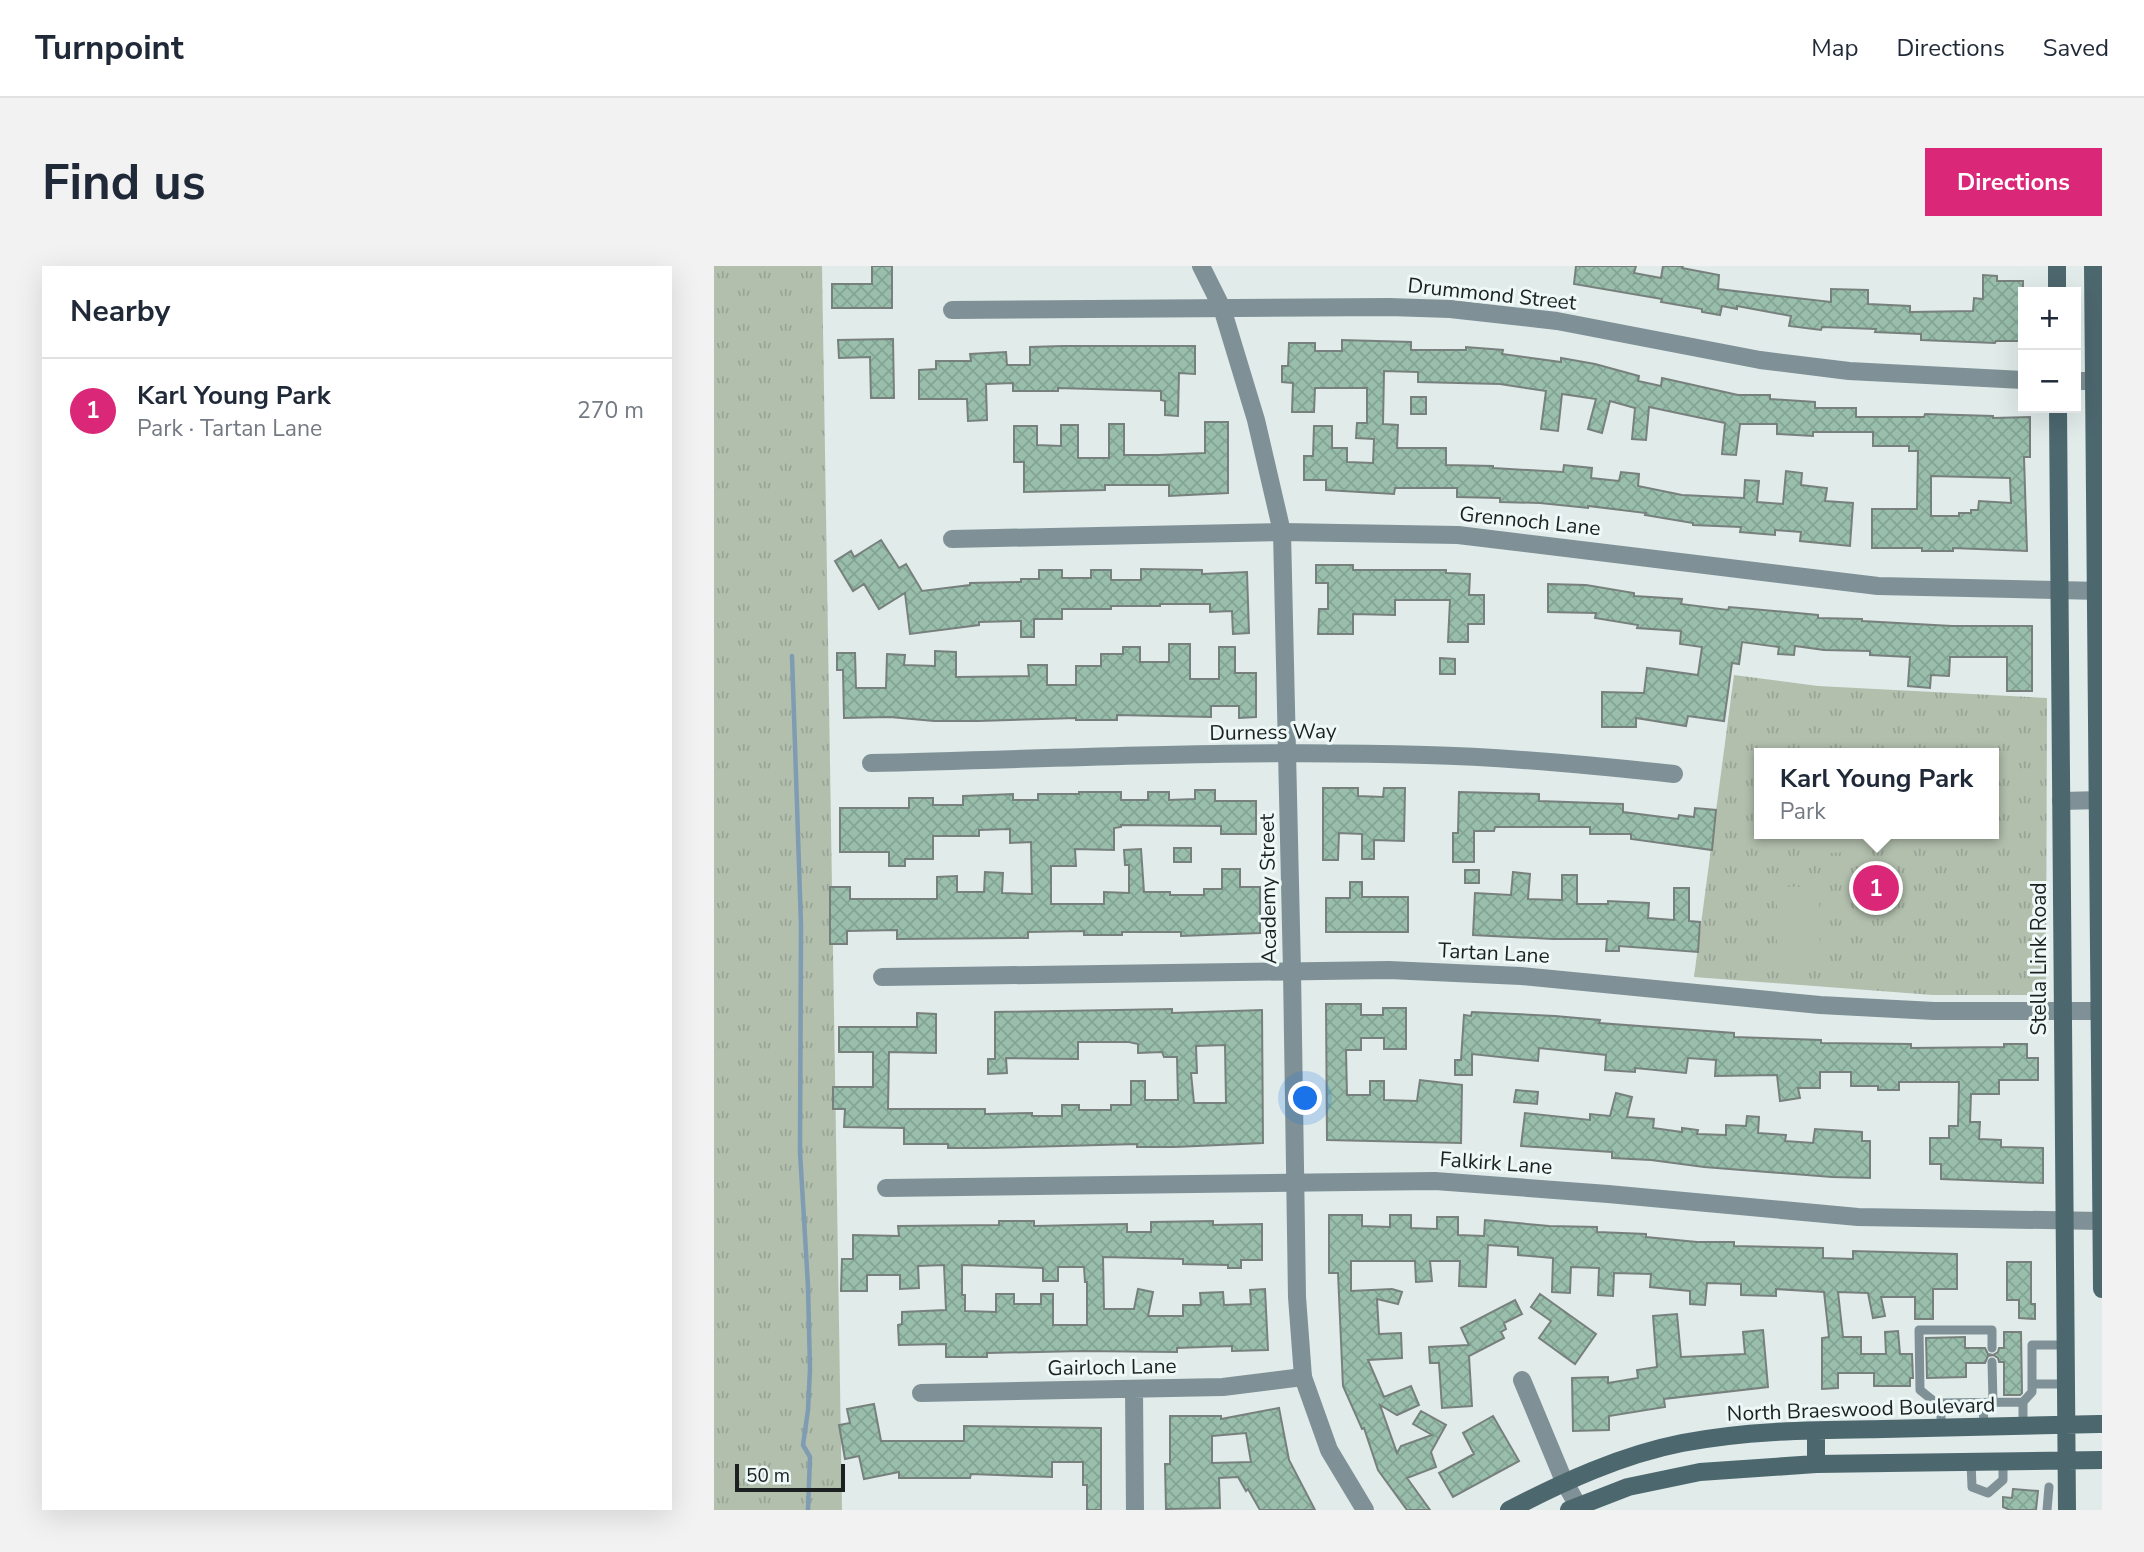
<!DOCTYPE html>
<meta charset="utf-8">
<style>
body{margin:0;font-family:"Nunito Sans",sans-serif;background:#f2f2f3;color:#1f2937}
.controls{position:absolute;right:21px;top:21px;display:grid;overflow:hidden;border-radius:0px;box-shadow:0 7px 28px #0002}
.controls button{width:63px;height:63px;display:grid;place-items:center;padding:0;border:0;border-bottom:2px solid #e0e1e3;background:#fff;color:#1f2937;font:35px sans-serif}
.scale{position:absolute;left:21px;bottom:18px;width:110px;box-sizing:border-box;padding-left:7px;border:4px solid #1c2020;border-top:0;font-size:19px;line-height:24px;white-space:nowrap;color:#1c2020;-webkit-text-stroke:5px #edf8f7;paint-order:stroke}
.you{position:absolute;left:592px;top:833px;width:24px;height:24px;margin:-18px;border:5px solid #fff;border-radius:50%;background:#1a73e8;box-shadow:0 0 0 10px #1a73e833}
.badge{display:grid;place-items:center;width:46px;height:46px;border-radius:50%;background:#db2777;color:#fff;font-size:23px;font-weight:700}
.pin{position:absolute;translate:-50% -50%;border:4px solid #fff;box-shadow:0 2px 7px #0006}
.popup{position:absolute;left:1040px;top:482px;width:245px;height:91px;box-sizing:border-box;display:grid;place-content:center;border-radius:0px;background:#fff;filter:drop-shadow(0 2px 5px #0005);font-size:23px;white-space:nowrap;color:#747a83}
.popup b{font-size:26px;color:#1f2937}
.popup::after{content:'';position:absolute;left:50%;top:100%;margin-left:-14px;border:14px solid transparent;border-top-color:#fff}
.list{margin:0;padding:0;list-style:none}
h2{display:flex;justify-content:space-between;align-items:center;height:91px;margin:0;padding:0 28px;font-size:30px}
h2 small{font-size:23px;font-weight:400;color:#747a83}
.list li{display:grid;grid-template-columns:46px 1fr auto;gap:21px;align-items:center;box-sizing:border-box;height:105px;padding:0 28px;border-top:2px solid #e0e1e3}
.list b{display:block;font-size:26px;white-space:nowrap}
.list p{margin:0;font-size:23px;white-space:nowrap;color:#747a83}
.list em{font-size:23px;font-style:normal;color:#747a83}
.map{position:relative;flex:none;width:1388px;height:1244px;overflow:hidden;border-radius:0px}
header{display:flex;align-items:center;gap:42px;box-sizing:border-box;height:98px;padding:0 35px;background:#fff;border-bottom:2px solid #e0e1e3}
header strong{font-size:33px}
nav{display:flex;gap:38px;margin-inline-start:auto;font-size:24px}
.intro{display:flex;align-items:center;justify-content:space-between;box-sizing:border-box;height:168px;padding:0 42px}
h1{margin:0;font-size:49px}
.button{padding:18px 32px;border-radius:0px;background:#db2777;color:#fff;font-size:24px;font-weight:700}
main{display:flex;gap:42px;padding:0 42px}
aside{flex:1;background:#fff;border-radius:0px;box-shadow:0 7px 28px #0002}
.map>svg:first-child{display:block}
</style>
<header>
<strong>Turnpoint</strong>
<nav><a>Map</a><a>Directions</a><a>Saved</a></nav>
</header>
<div class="intro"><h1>Find us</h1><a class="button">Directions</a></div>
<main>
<aside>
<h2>Nearby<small></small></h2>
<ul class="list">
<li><span class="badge">1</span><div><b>Karl Young Park</b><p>Park · Tartan Lane</p></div><em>270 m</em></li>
</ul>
</aside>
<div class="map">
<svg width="1388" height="1244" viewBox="0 0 1388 1244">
<defs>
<pattern id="grass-tufts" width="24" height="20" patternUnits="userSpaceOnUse" patternTransform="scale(1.75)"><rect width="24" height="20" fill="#b2bfad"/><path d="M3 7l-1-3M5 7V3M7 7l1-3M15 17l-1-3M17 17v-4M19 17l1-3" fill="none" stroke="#98a495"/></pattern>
<pattern id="building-cross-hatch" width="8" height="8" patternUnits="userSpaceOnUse" patternTransform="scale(1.75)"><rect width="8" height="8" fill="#99bfac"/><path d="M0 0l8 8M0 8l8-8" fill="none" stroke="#83a494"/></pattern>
</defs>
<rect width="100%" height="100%" fill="#e0ebea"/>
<path fill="url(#grass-tufts)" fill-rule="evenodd" d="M0 0H108L128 1244H0Z
M1020 409 1104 420 1333 432 1332 729H1219L980 711ZM1045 487H1279V568H1045Z"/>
<path fill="#b2bfad" d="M1112 568H1142L1143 586 1113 587Z
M1063 621H1105L1106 703H1063Z"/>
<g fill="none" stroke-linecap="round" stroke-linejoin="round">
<path stroke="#7f9cb3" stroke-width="4.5" d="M78 390 87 659 86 886 94 1020 96 1103 94 1144 89 1179 96 1191 94 1244"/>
</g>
<path fill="url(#building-cross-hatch)" stroke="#77807c" stroke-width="2" fill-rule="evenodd" d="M158 0H178V42H118V18H158Z
M862 0H922L920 7 947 12 949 0H969L968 2 1005 9 1004 23 1117 36V23L1154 24V38L1196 40V46L1259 45 1260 32 1269 33V9L1283 10V15H1309V75H1282L1281 77 1207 74V68L1161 66 1162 63 1108 61 1107 64 1075 60 1077 50 1023 40V43L1008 40 1006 49 988 46V43L947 36 948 33 860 18Z
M179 73 180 132H157L156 91 125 92 124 74Z
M628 74 697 76V84H752V81L789 84 788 88 847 96V92L881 98 925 110 924 115 947 120 948 112 1024 129H1056V133L1101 136V142H1142V151H1210L1211 148 1279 150V152L1316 151V191H1310L1313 285 1239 282V285H1208V282H1158V243H1203L1204 185H1195V180H1159V166H1099V170L1063 168V158H1026L1022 189 1008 188 1011 157 935 141 932 174 918 173 921 142 896 135 888 167 874 163 882 133 848 128 844 165 827 163 832 125 786 118 704 116V106L670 105 669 158 684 159 683 182H732V199L779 200V202L849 206 850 199 878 202 877 212 905 215 907 206 925 208 924 220 968 229 1030 232 1031 214 1045 215 1043 236 1069 238 1072 205 1088 207 1087 219 1113 222 1111 235 1139 237 1136 280 1086 275 1087 266 1061 264V269L1026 266 1027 261 979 259V257L931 249 932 247 874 240V242L826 237 786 236V232L743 231V222H681L680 228 612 224V214H590V190H599L600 160H618V182H633V196L659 197 660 173 642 172 643 157H653V122H601L600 146H578L579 117 568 116V100H574L575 77H601V85H628ZM1217 210 1296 212 1297 237 1265 235 1264 244H1257V247H1245V250H1217Z
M349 80H481V108L465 107 464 150 451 149V135L447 134V125L344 122V125H299V117L272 118 273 154 254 155 253 133H205V104L222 103V95H257L256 88 292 86 293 99H316V81Z
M697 131H712V148H697Z
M491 156H514V227L455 230V219H391V224L310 226V196H300V160H323V179L347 180V159H364V192H395V158H410V189H444L491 187Z
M167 274 185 302 192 298 208 325 256 319V317L307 316V313H325V304H348V312H377V304H397V314H427V303L488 304V308L533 306 535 367 519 368 518 345 496 346V338H446V340H397V343H348V353H320V371H307V355L265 356V359L196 368 191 327 165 343 150 318 139 325 121 295 137 285 140 291Z
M602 299H639V304H732V307L756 308 755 329H770V358H754V376H734L736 334H681V349L639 348V368H604L605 343H614V317H602Z
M834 318 872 319 920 327V330L968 333 967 338 1014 344 1015 341 1038 343 1104 349V352L1148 353V355L1238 360H1318V425H1293V391H1236L1235 410 1217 409 1216 422 1194 420 1196 391 1156 389V385L1110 384 1081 380 1080 389 1064 388 1065 381 1028 376 1025 398 1018 397 1010 455 974 450 972 460 922 452V461H888V426L930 427 933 402 984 409 988 381 966 378 967 365 923 362 924 359 881 352 882 347 834 346Z
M455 378H476V413H505V381H521V407H542V451L525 452V440H497V451L403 449V454H362V452L264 455H220L176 451 130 452 129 404H123V387H141L142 422H172L173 388 191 389 190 399 221 400V385L242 386V411L315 410 314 399H333V419H362V400H387V388H409V381H426V396H455Z
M726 392 741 393V408H726Z
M609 522H644V530L669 531 670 522H691L690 575 660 574V593H648V568L625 567 624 594H609Z
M481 524H501V535H542V568H507V560L407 559V561L400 562V584L361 583 362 600H337V638H390V626L415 627V599H411L410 584 427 583 430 626H456V629H490V623H508V603H526V621H546V667L467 670V666H408V669H370V665L314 666V672L183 673V664L133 665V678H116V621H136V633H223V611L243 610V626H270L271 606 289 607 288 627 318 628 317 576 296 577V563L265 564V570H219V593H191V600H175V586H126V542H195V532H219V539H249V530L299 528V534H324V528H365V526H407V534H434V526H455V534L481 533Z
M745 526 825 528V535L909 538V546L964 553 965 549 980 551 981 542 1002 544 998 584 917 573V568H876V561H781L780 565H760V596H739V567H744Z
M460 582H477V596H460Z
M751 604H765V617H751Z
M799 606 816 608 814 633 848 634V609H863V638H894V635L935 637 934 652 960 654V622H975V655L986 656 984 686 905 680V685H892L893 673H839L759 669 761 627 797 629Z
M636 616H648V631H694V666H612V632H636Z
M612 738H647V749H669V742H692V783H670V772H647V784H632L633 829H656V815H670V834L703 835 706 814 748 819 747 877 613 874Z
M458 743V747L548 744 549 877 461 881H423V878L271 882H234V878H190V862L130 861 131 843H119V821H159V786H125V761H203V747L222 748V787L175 786 174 843H271V848L318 847V850H348V839H365V844H397V839H417V815H431V834H464L463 791H450L448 786 424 787V778L415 776H364V793L292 792 293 807 274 808V793H281V746ZM511 779 512 837H480L477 807H483L482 780Z
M758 746 841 750 886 754 885 757 1020 767V771L1107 774V777L1197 778V782L1290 781V778H1313V792H1324V814H1285V828H1257L1256 856H1266L1265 873 1287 874V881L1329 882V917L1227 913V898H1216V872H1235V860H1244L1245 816H1185V824H1164V820H1137V806H1106V822H1084L1086 832 1066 835 1063 809 1001 810 1002 794 974 792 972 807 921 802V806L891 804 892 789 825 782 824 795 758 788V809H741V794H747L750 749 757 750Z
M802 824 824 826 823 838 800 836Z
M902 827 918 831 913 851 940 853 939 862 968 866V862L984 864 983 868 1012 869V859L1032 860 1033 850 1045 851 1044 867 1072 869 1071 875 1099 877 1101 863 1148 866V875H1156V912L1118 911 990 901 937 894 898 892V886L807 880 811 847 876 854V848L896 850Z
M615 949H648V960L676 961V949H697V962L723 963V951H744V969L770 970 771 954 835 960 883 961V966L932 968V971L983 976H1020V980L1109 982V992L1139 993V985L1243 988V1023H1219V1053H1201V1031H1167L1171 1050 1159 1052 1154 1027 1124 1026 1129 1071H1147V1088H1172L1171 1066 1184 1065 1186 1088H1198L1199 1112H1196V1120H1160V1107H1124V1122L1108 1123V1072L1115 1071 1110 1026 1062 1023V1030L1027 1029V1018L993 1017 991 1039 976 1038V1025L936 1021 937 1008 900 1007 899 1030 884 1029 885 1002 857 1001 856 1027 838 1026 839 992 804 989V981L774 979 772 1021 745 1020 746 995H716L718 1015 702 1016 701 995H637V1025L678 1023 688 1026 684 1038 663 1033 665 1068 687 1067 688 1092 654 1094 670 1131 697 1120 705 1139 683 1149 666 1139 683 1187 687 1180 718 1169 699 1158 707 1145 732 1159 717 1186 722 1201 693 1212 716 1244H693L664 1204 650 1162 648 1163 629 1120 624 1007H615Z
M285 955H320V960L413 958V966H437V956L499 955V959L548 958V994H527V1002H514V999L469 998V993L389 991 390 1043H420L424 1023 439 1026 434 1050H469V1039H487L486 1027 509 1026 510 1039 537 1038 536 1024 551 1023 554 1084 518 1085V1080L463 1082V1086L368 1085 273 1087V1091H232V1078L185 1079 184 1059 188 1058V1046L232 1044 230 999 204 1000 205 1022 186 1023V1009H153V1025H127L128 993H139V969L185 970 184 960 285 959ZM248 999 329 1002V1015H344V1001H370L371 1016H373V1059H339V1028H327V1038H300V1028H282V1046L251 1045V1029H248Z
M1293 996H1317V1038H1321V1053L1305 1052V1034H1293Z
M826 1028 882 1068 861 1098 825 1072 837 1055 817 1041Z
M801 1034 808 1048 790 1057 792 1063 787 1066 790 1072 755 1090 758 1140 728 1142 725 1097H716L715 1081 755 1079 747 1062Z
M963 1048 967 1091 1031 1088 1029 1066 1049 1064 1054 1121 950 1133 951 1141 895 1150V1164L859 1165 858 1112 894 1111V1117L924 1112 923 1104 943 1101 939 1050Z
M1290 1066H1307L1308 1127 1306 1129H1290V1096H1285L1284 1092 1279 1089 1274 1090 1271 1097H1252V1111L1213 1112 1212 1072 1251 1071V1082H1271L1274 1088 1279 1089 1284 1086 1285 1082H1290Z
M160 1138 167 1175H250V1160L387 1162V1244H373V1219H369V1196H338V1211L257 1208 256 1212H185V1206L150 1213 145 1190 131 1193 125 1159 136 1157 133 1143Z
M565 1142 575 1194 601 1244H546L534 1223 532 1225 524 1211 505 1212 506 1242 452 1243 451 1198H456V1150H507V1153ZM532 1167 537 1196 498 1197V1170Z
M779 1150 805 1195 739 1231 725 1207 760 1188 749 1167Z
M1299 1223 1324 1225 1322 1244H1296L1289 1241V1231L1298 1232Z"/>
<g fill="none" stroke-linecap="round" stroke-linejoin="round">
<path stroke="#7f9196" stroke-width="9" d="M1278 1082V1064H1205L1206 1124 1222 1137 1309 1136 1318 1126V1079H1352
M1278 1096 1279 1136
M1318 1118H1352
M1309 1136V1159
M1227 1137V1161
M1269 1137 1270 1160
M1257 1196 1258 1221 1274 1227 1289 1214V1196
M1333 1244 1335 1221"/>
<path stroke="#7f9196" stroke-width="18" d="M238 44 675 41 736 43 843 55 1046 94 1135 105 1309 114
M1362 115H1388
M238 273 568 266 744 269 1164 320 1388 325
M157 497C342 493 527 483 712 489 795 491 878 499 960 508
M1347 535 1388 534
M168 711 675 704 807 710 1106 739 1220 745H1388
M172 922 721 915 894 928 1144 951 1387 955
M808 1114 850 1215 864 1240
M420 1124 421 1244
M207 1127 509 1121 589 1111"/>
<path stroke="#7f9196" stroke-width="18" d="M487 0 508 42 542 154 568 266 578 705 583 1031 589 1111 615 1184 651 1244"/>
<path stroke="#4d676e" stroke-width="18" d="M1343 0V26
M1379 0 1388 1023
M1344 142 1353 1244
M1102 1165V1198
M795 1244C849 1216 907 1189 968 1177 1034 1164 1102 1164 1170 1163 1242 1161 1315 1159 1388 1158
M855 1244 914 1221 986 1206 1102 1198 1388 1194"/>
</g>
<g text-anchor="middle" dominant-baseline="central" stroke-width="6" stroke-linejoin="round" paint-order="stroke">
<g font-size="21" fill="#1c2020" stroke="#edf8f7">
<text transform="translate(778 28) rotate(6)">Drummond Street</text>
<text transform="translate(816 255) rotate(6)">Grennoch Lane</text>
<text transform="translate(559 466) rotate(-1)">Durness Way</text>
<text transform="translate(554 623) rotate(-91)">Academy Street</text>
<text transform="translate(780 687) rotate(3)">Tartan Lane</text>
<text transform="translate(1325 693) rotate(-90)">Stella Link Road</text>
<text transform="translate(782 897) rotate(4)">Falkirk Lane</text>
<text transform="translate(398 1101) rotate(-1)">Gairloch Lane</text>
<text transform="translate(1147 1143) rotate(-2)">North Braeswood Boulevard</text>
</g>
</g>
</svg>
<div class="controls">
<button>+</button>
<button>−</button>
</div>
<div class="scale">50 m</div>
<div class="you"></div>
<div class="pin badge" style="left:1162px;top:622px">1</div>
<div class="popup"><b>Karl Young Park</b>Park</div>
</div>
</main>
